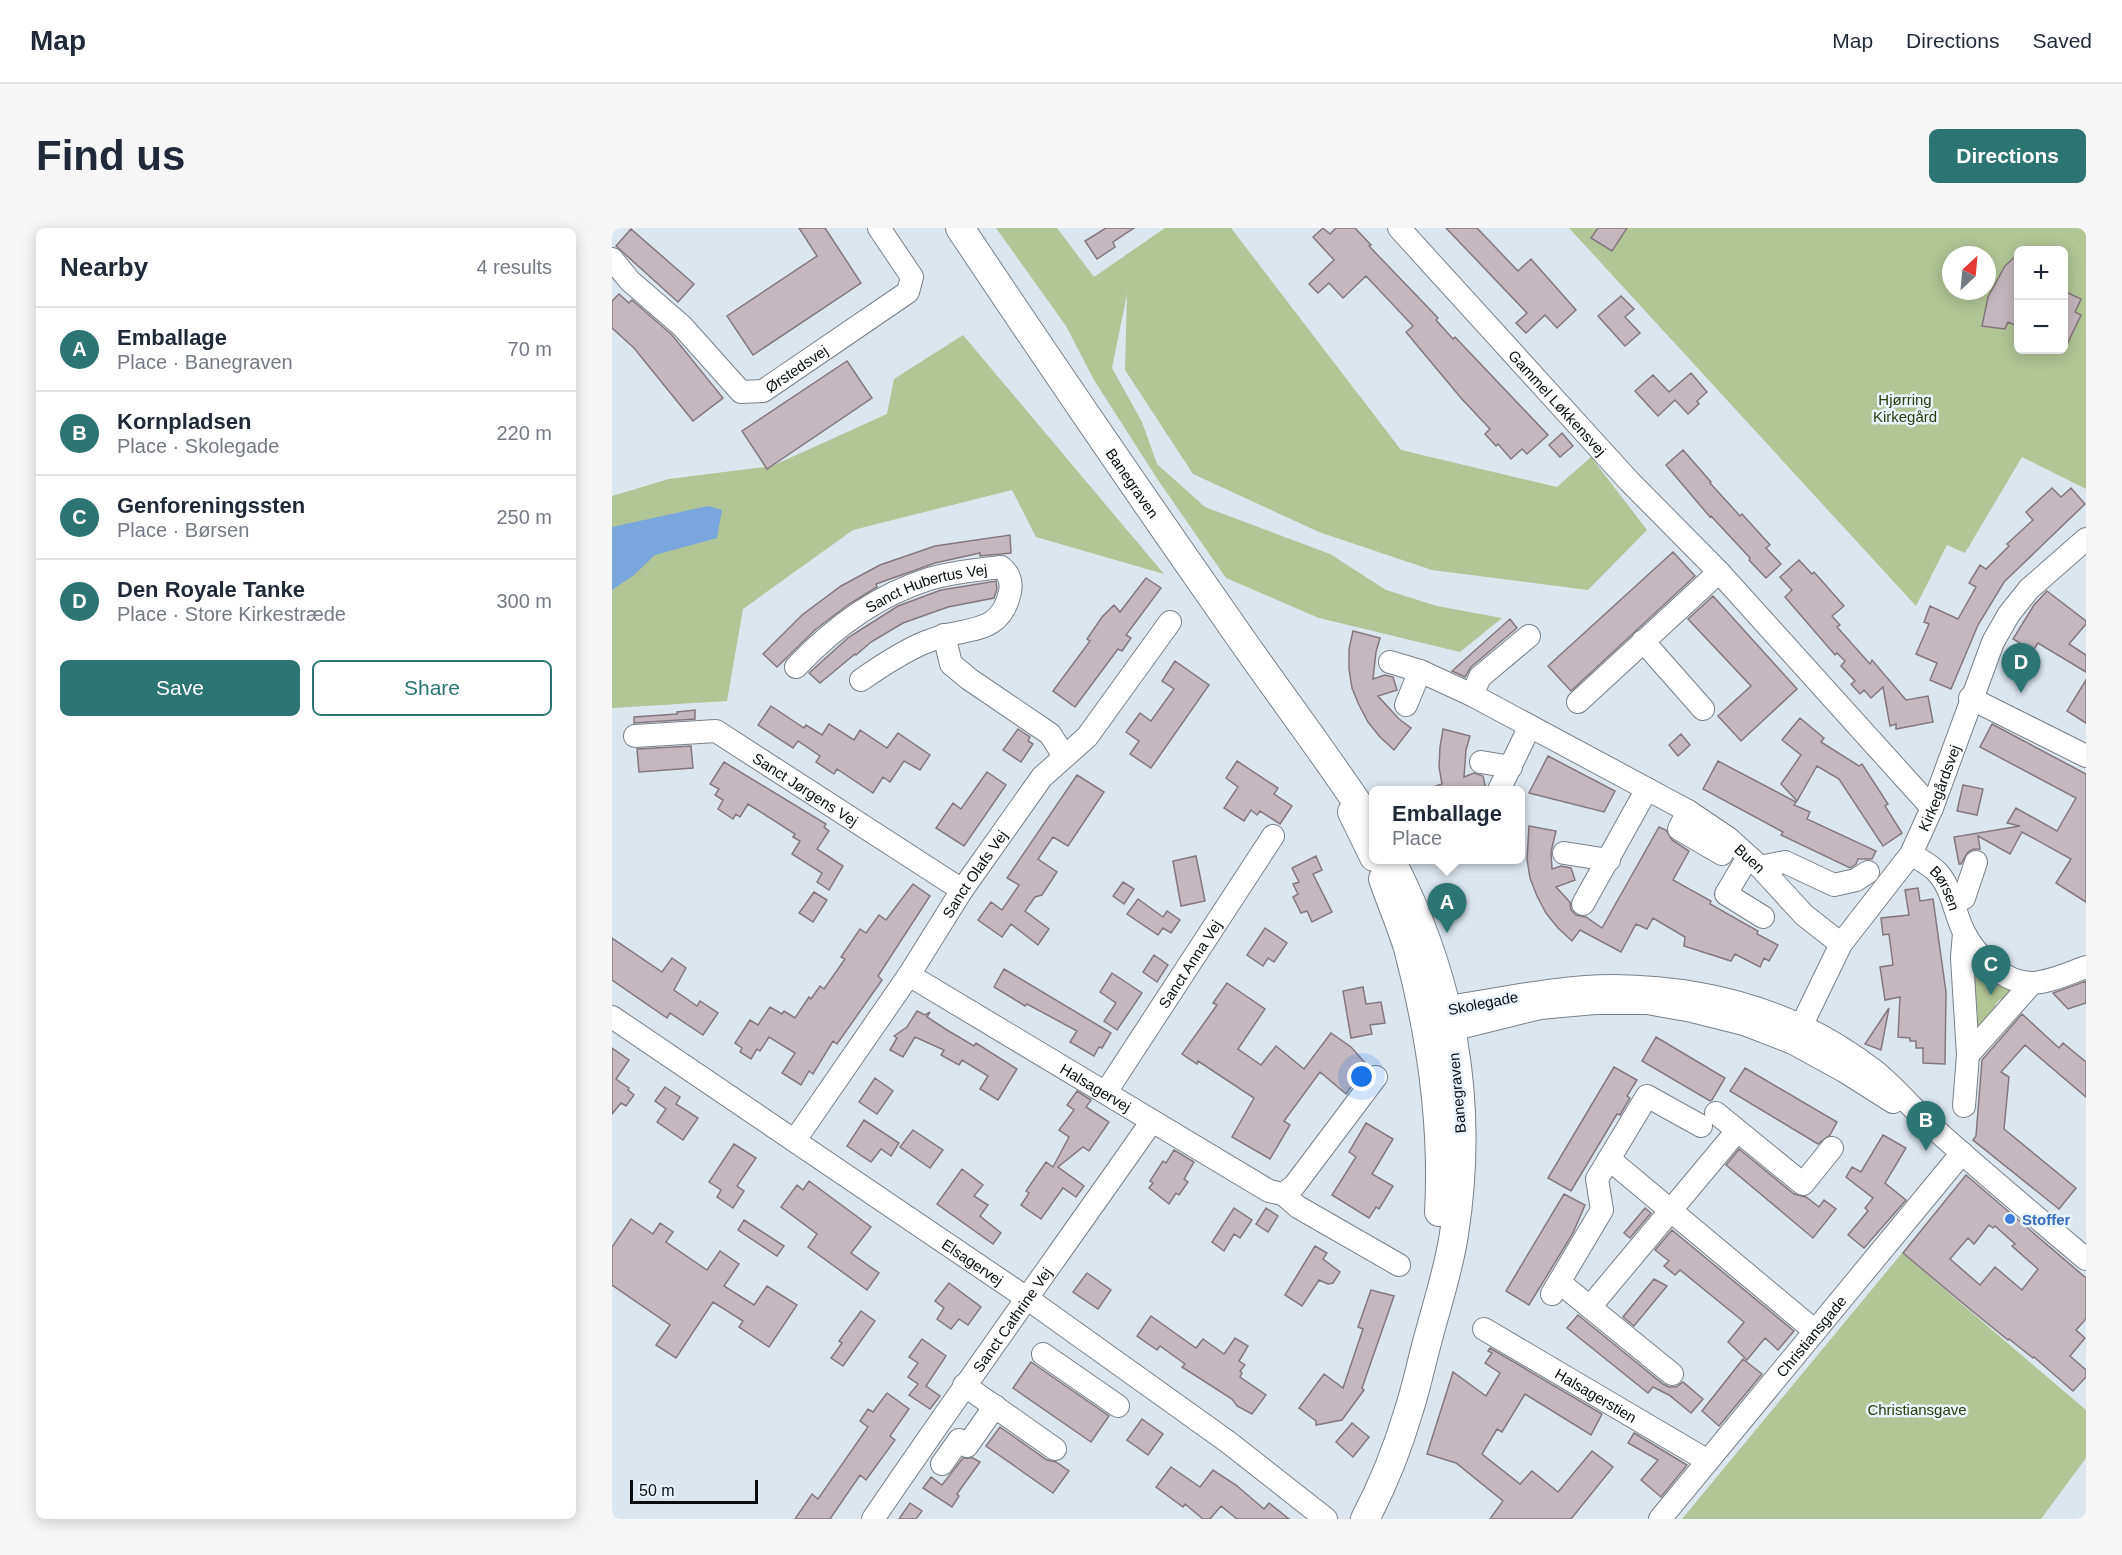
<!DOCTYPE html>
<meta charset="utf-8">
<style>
body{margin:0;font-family:Helvetica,sans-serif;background:#f6f6f7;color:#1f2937}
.controls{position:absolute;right:18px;top:18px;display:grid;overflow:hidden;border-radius:9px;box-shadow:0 3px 15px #0003}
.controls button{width:54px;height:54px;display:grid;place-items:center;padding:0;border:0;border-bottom:2px solid #e0e1e3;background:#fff;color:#1f2937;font:30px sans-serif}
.compass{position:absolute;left:1330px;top:18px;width:54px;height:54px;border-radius:50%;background:#fff;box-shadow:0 3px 15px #0003;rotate:26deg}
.scale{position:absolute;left:18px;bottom:15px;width:128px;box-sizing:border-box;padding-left:6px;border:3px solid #090c0f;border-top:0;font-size:16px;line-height:21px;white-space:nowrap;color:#090c0f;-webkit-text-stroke:4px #e9f3fc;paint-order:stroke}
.you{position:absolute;left:750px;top:849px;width:21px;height:21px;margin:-15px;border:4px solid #fff;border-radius:50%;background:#1a73e8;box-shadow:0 0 0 9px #1a73e833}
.badge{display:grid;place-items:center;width:39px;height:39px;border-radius:50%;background:#2c7572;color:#fff;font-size:20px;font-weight:700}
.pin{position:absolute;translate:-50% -50px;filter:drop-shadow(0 2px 3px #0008)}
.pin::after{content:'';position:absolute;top:32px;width:21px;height:18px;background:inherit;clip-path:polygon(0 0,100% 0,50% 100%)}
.popup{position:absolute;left:757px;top:558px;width:156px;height:78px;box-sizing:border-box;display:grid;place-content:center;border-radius:9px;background:#fff;filter:drop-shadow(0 2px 4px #0005);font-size:20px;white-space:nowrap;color:#747a83}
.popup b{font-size:22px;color:#1f2937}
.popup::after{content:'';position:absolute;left:50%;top:100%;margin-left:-12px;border:12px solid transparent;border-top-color:#fff}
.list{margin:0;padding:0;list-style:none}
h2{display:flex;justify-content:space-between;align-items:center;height:78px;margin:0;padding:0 24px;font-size:26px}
h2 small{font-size:20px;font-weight:400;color:#747a83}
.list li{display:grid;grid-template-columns:39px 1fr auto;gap:18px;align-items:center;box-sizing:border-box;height:84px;padding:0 24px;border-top:2px solid #e0e1e3}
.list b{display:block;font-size:22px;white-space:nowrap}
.list p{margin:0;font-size:20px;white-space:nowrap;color:#747a83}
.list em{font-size:20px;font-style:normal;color:#747a83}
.actions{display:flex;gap:12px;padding:18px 24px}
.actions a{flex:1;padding:14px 0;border:2px solid #2c7572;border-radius:9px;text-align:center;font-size:21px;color:#2c7572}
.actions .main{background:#2c7572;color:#fff}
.map{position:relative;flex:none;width:1474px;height:1291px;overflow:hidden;border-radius:9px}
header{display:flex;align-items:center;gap:36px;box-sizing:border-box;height:84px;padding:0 30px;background:#fff;border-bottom:2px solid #e0e1e3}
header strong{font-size:28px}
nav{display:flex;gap:33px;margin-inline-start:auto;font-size:21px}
.intro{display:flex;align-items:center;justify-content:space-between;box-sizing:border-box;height:144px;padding:0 36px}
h1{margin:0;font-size:42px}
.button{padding:15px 27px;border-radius:9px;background:#2c7572;color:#fff;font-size:21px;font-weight:700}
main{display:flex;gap:36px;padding:0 36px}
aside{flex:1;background:#fff;border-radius:9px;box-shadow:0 3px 15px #0003}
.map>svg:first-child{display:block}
</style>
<header>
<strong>Map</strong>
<nav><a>Map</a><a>Directions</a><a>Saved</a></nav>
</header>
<div class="intro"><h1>Find us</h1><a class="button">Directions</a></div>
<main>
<aside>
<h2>Nearby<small>4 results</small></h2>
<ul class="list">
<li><span class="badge">A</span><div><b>Emballage</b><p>Place · Banegraven</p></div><em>70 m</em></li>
<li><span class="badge">B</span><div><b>Kornpladsen</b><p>Place · Skolegade</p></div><em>220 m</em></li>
<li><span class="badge">C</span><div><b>Genforeningssten</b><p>Place · Børsen</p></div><em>250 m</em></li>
<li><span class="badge">D</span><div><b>Den Royale Tanke</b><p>Place · Store Kirkestræde</p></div><em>300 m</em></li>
</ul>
<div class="actions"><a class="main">Save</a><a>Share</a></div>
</aside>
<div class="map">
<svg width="1474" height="1291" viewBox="0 0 1474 1291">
<rect width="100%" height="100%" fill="#dce6ef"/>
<path fill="#b1c596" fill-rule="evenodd" d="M384 0H445L482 49 553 0H619L789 222 945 259 979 229 1035 302 976 362 820 342 707 304 581 246 513 142 515 66 500 140 530 194 545 236 593 279 718 326 774 362 825 378 890 390 848 424 707 390 614 350 546 252 482 152 454 98Z
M957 0H1474V261L1410 229 1353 325 1335 317 1304 378ZM1406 22H1452V122H1406ZM1339 27H1375V63H1339Z
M351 107 552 346 424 309 400 262 241 302 131 381 115 473 0 480V268L57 251 160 238 275 186 282 151Z
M1359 735 1380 746 1377 751 1401 760 1392 775 1388 771 1383 777 1387 781 1364 806Z
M1290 1025 1474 1182V1230L1429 1291H1070Z"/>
<path fill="#79a7dd" d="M96 278 110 282 105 310 43 327 22 347 0 362V299Z"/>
<path fill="#c4b7bd" stroke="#84787e" stroke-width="1.5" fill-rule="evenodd" d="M187 0H213L249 55 141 127 115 88 205 28Z
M494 0H522L501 14 503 19 485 31 473 13Z
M711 0 718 6 724 0H743L759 17 757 18 826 90 824 92 841 111 843 109 936 207 915 226 910 221 899 231 886 216 884 218 873 206 878 201 849 170 794 104 801 98 754 48 731 70 717 55 706 65 697 56 722 32 701 9Z
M834 0H865L906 43 919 31 964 82 945 100 933 87 914 105 904 95 915 85Z
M986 0H1015L1000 23 979 10Z
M19 1 82 56 66 74 4 18Z
M1407 25V99L1396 94 1393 101 1370 98 1376 69 1393 38Z
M1452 63 1469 71 1463 84 1469 87 1452 123Z
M7 66 17 75 20 72 60 107 111 170 81 193 22 120 0 100V73Z
M1009 68 1022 81 1013 89 1028 105 1013 118 986 88Z
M235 133 260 170 155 241 130 203Z
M1079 145 1095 164 1085 173 1087 176 1076 186 1063 172 1046 188 1023 163 1041 147 1057 164Z
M950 205 961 218 948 229 937 217Z
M1071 222 1099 254 1098 255 1128 288 1130 286 1158 317 1154 320 1169 336 1154 350 1137 332 1138 330 1099 288 1098 289 1054 237Z
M1440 260 1449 269 1459 260 1473 276 1392 354 1366 397 1339 461 1318 452 1325 435 1304 426 1317 396 1312 394 1318 378 1346 391 1364 359 1357 355 1368 337 1374 341 1397 318 1395 316 1421 292 1414 284Z
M398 307 399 325 368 328V325L323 335 264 356 265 359 237 376 204 401 165 439 151 426 190 387 229 358 268 337 323 318Z
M1061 324 1083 348 959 463 936 438Z
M1187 332 1200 346 1202 344 1232 378 1220 388 1228 397 1225 399 1258 436 1260 432 1294 472 1316 468 1321 494 1284 501V496L1278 498 1271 459 1259 470 1252 462 1248 466 1239 456 1243 453 1229 438 1233 433 1225 425 1223 427 1173 369 1180 362 1168 349Z
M534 350 549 360 514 407 519 410 510 423 506 421 463 479 441 463 478 413 475 411 490 389 502 377 508 384Z
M384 353 385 361 382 370 336 379 291 395 259 414 244 427 243 426 208 455 197 445 237 409 286 378 329 362Z
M1435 363 1474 393V396L1457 416 1474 427V444L1426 415 1421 423 1401 411 1422 377Z
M1101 368 1185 461 1129 513 1106 488 1139 458 1076 391Z
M898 391 905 400 859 439 853 449 840 443Z
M741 403 768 410 764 424 761 451 773 447 781 449 785 462 766 468 787 491 799 500 782 522 768 509 756 494 747 477 740 460 737 441V421Z
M563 433 597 457 539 540 518 526 527 513 514 504 528 485 539 493 562 461 550 453Z
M1474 452V495L1455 483Z
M159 478 192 500 194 497 210 507 217 496 242 512 248 502 275 520 286 505 318 527 308 542 292 533 278 554 271 549 261 565 225 541 222 546 204 534 208 528 186 513 181 520 146 497Z
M83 482V491L22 495V489L65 486V484Z
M1188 490 1212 510 1209 514 1247 538 1250 536 1276 576 1273 578 1290 605 1271 618 1227 551 1205 538 1185 573 1169 556 1189 527 1170 512Z
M1380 496 1474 546V674L1444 655 1459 631 1410 604 1398 626 1366 608 1368 621H1362L1356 624 1349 636H1347L1342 609 1408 598 1395 595 1404 580 1445 603 1464 570 1368 519Z
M406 501 418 509 416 513 421 516 409 534 391 522Z
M831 501 858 508 854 522 852 549 862 545 871 548 874 561 868 562H818V560L830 556 827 539 828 519Z
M1069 506 1078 517 1066 528 1057 517Z
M79 518 81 540 27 544 25 521Z
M936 528 1003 563 992 584 917 565Z
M625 533 666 560 662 566 680 578 668 596 648 583 645 587 639 582 632 593 612 580 626 559 614 550Z
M1106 533 1184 574 1182 577 1198 584 1195 591 1264 623 1260 631H1246L1244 636 1238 640 1169 607 1171 604 1091 561Z
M112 534 214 596 212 599 217 603 205 621 231 638 217 662 205 654 210 645 180 626 188 613 181 609 183 606 136 576 128 589 124 586 121 591 106 581 111 572 103 567 107 561 98 556Z
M375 544 394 557 352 618 324 600 341 575 349 581Z
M465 547 492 564 456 618 441 609 426 631 445 644 430 667 423 669 413 683 437 701 426 717 399 696 390 709 366 692 379 674 390 682 407 657 395 650Z
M1351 557 1371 561 1365 587 1345 583Z
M917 598 944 603 939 624 940 641 949 638 959 640 963 652 944 659 958 674 959 682 964 687 974 689 990 700 1047 599 1054 602 1060 612 1077 623 1061 652 1099 673 1098 676 1146 703 1145 706 1166 717 1157 733 1152 730 1148 739 1123 726 1119 733 1072 718 1073 709 1041 690 1035 701 1024 696 1009 724 968 702 960 713 946 700 934 685 925 668 918 650 915 631Z
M584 628 593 673 569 678 561 633Z
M704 628 710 642 701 646 720 684 700 694 695 683 689 685 681 669 686 666 681 656 687 654 680 640Z
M511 654 522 661 512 676 501 668Z
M301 656 318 668 266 748 270 752 225 816 221 813 201 846 197 843 189 857 170 845 183 825 157 809 148 823 145 821 139 831 128 824 130 820 123 815 138 792 146 797 158 779 170 786 172 783 183 790 197 769 199 771 208 758 212 761 233 731 229 729 248 701 254 705 267 687 274 692Z
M1306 660 1308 673 1321 671 1334 764 1333 836 1311 835V820H1304V813H1298V810L1286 809 1288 769 1273 772 1268 739 1281 737 1277 706 1271 707 1269 690 1297 687 1293 662Z
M202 664 215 672 201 694 187 685Z
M526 671 551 689 555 683 568 692 559 705 551 700 546 707 515 686Z
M653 700 675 715 662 734 656 730 651 738 635 727Z
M0 710 50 744 60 730 74 740 62 762 85 778 88 773 106 785 91 807 58 785 55 790 0 752Z
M542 727 556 737 545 754 531 744Z
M392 741 499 805 490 820 487 819 482 828 458 814 465 803 415 776 413 778 382 759Z
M500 745 530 765 505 802 492 793 504 775 488 764Z
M1474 753V775L1456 781 1441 765Z
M615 755 653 781 626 821 649 837 664 818 692 841 719 805 739 819 755 837 734 866 708 844 672 893 678 897 658 931 620 909 642 870 586 833 585 836 570 826 605 777 601 775Z
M751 759 754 776 769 774 773 795 758 797 760 806 739 810 731 763Z
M1277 780 1269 822 1253 816Z
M305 783 313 787 318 784 315 789 335 802 362 818 364 815 405 841 386 872 368 861 376 848 350 832 347 837 329 827 332 822 303 809 291 829 278 822 285 810 282 808 295 799Z
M1410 786 1447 820 1451 815 1474 834V869L1413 817 1389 844 1397 849 1392 901 1464 960 1447 981 1361 912 1364 908 1370 832Z
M1044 809 1113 850 1100 872 1098 873 1030 833Z
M0 820 17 832 4 851 17 860 16 862 22 867 14 878 9 875 0 886Z
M1002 839 1025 852 1015 868 1018 870 1008 887 1005 886 959 963 936 950Z
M1133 840 1225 894 1218 907 1206 916 1118 863Z
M263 850 281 863 265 886 247 874Z
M53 859 68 869 64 876 86 890 71 912 45 894 54 881 43 873Z
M465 863 479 872 474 879 497 894 477 923 471 919 446 939 472 958 464 969 451 960 429 991 409 977 417 965 414 963 434 934 441 939 457 909 447 902 462 882 455 877Z
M252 892 287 915 279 928 269 921 259 934 235 918Z
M754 895 781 911 760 946 781 958 767 981 764 979 757 990 720 967 744 929 737 924Z
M301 902 331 922 318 940 288 919Z
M1271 907 1294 920 1273 955 1294 972 1252 1020 1236 1007 1256 983 1253 980 1261 970 1234 949 1240 939 1249 944Z
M122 916 144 930 125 958 132 963 121 980 105 969 109 962 97 954Z
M1127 921 1182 966 1194 969 1207 979 1212 972 1224 981 1201 1010 1114 937Z
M562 922 582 934 572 951 576 954 567 967 564 965 557 976 537 960 541 955 538 953 551 933 554 935Z
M350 941 371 957 362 968 376 977 368 988 389 1005 381 1016 325 976Z
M1354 947 1474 1050V1091L1464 1102 1473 1110 1458 1128 1474 1142V1149L1461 1163 1422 1129 1421 1130 1397 1111 1396 1112 1359 1082 1291 1025ZM1377 997 1381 1000 1383 998 1403 1016 1400 1018 1426 1041 1410 1062 1383 1039 1368 1057 1338 1031 1356 1010 1362 1016Z
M197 953 259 999 239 1025 267 1045 255 1062 196 1019 205 1006 169 979 185 957 191 962Z
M952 966 973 977 961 1005 917 1077 894 1063Z
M622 980 640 992 628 1010 622 1006 612 1023 600 1014Z
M654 980 666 988 656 1004 644 996Z
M1033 980 1039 985 1018 1010 1012 1005Z
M19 991 41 1006 48 995 61 1004 54 1014 95 1042 108 1023 127 1036 112 1058 142 1077 155 1058 185 1077 157 1119 127 1099 131 1093 101 1074 64 1130 44 1117 58 1097 0 1057V1019Z
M132 992 172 1018 165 1028 126 1002Z
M1060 1002 1182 1103 1166 1122 1153 1110 1135 1132 1116 1114 1132 1094 1068 1042 1063 1047 1052 1038 1057 1033 1043 1022Z
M703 1018 715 1025 711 1031 728 1044 721 1055 716 1056 707 1052 690 1078 673 1067Z
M475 1045 499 1062 486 1081 461 1064Z
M1042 1051 1055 1058 1022 1098 1011 1089Z
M337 1055 369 1079 356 1097 347 1091 339 1101 325 1091 332 1080 323 1073Z
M759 1062 782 1068 750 1160 752 1162 730 1192 704 1197V1193L687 1180 712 1146 731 1160 751 1101 746 1099Z
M249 1083 263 1093 231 1138 219 1130 230 1115 227 1113Z
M966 1087 1051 1156 1057 1159H1064L1071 1154 1091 1171 1079 1185 1057 1167 1041 1159 1036 1165 955 1100Z
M539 1088 584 1120 591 1111 612 1126 623 1110 636 1118 627 1133 633 1137 628 1143 630 1145 628 1149 654 1167 640 1186 625 1178 620 1171 570 1139 573 1136 548 1118 545 1122 525 1108Z
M310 1111 334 1128 314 1158 328 1168 318 1181 297 1167 306 1156 296 1149 306 1135 297 1129Z
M878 1120 990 1186 979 1207 913 1166 890 1204 885 1201 870 1226 908 1256 920 1243 946 1264 980 1223 1001 1239 959 1291H878L891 1273 844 1235 815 1226 841 1144 874 1168 888 1145 873 1135 880 1125 876 1123Z
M1131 1131 1150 1146 1107 1198 1090 1183Z
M419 1134 497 1188 479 1214 401 1160Z
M275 1165 297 1181 278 1208 283 1212 254 1252 248 1247 218 1291H183L200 1266 206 1271 256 1199 248 1193 256 1181 261 1184Z
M530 1191 551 1206 536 1227 515 1212Z
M740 1195 757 1209 741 1229 724 1214Z
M388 1199 435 1232 444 1234 457 1243 441 1265 374 1218Z
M1022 1205 1075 1237 1049 1269 1029 1252 1046 1232 1016 1215Z
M351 1230H361L368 1234 345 1266 347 1268 340 1279 311 1260 319 1249 330 1257Z
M559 1239 588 1259 601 1242 624 1257 652 1281 657 1275 677 1291H625L609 1278 598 1291H591L573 1276 571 1279 544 1259Z
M298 1275 310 1283 304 1291H287Z"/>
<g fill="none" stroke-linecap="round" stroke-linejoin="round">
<g stroke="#788189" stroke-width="24">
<g id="minor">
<path id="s1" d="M787 0 1017 253 1107 344 1320 580"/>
<path id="s2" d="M0 31 18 53 70 98 129 164 151 163 296 64 300 49 267 0"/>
<path d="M332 407 339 436 357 451 438 506 452 528"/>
<path d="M1031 413 1091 481"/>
<path id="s3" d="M778 434 808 443 860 467 1076 583 1116 610 1148 639 1192 687 1229 716"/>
<path id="s4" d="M184 439C220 401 266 367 317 351 340 344 365 342 389 339 397 345 400 354 398 364 390 401 366 400 335 407 326 409 317 413 309 416 287 426 269 438 249 452"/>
<path d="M860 467 868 449 917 408"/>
<path d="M1358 470 1474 528"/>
<path d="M966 474 1107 344"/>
<path d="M794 477 808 443"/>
<path id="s5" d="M23 508 104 503 350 662"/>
<path d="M869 534 899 539"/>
<path d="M887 562 918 498"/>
<path d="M1076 583 1067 601 1110 626"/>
<path d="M952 625 997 632"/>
<path id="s6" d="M1299 626C1308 632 1319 637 1326 645 1341 662 1342 685 1352 704 1364 728 1392 755 1420 755 1438 754 1457 745 1474 739"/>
<path d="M1138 630 1130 639 1114 666 1151 689"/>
<path d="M1148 639 1173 634 1222 657 1244 652 1256 644"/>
<path d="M1342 675 1352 670 1364 634"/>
<path d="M971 676 1035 561"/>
<path id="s7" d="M297 747 657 963 671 966 682 958 764 849"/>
<path d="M822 788 835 779C890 771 946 758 1002 758 1098 759 1188 784 1264 844 1286 862 1304 885 1326 904 1374 947 1424 989 1474 1031"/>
<path id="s8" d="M0 789 416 1071 616 1214 714 1291"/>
<path d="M824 797 839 802 928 780 983 775H1035L1080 783 1132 796 1181 815 1232 843 1281 874"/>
<path id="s9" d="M1181 815 1229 716 1299 626 1320 580 1381 414 1397 386 1417 361 1474 311"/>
<path d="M1356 827 1420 755"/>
<path id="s10" d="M494 864 661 608"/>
<path d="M1352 878 1356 827 1350 730 1352 705"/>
<path d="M1104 885 1191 956 1220 920"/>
<path id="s11" d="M183 912 297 747 350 662 430 549 475 509 558 394"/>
<path d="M997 931 1203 1103"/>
<path d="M671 966 686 979 787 1037"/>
<path d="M947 1054 1060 1146"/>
<path d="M940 1066 990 982 985 951 1035 868 1089 898"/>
<path d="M978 1079 1125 903"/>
<path id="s12" d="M872 1101 1096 1233"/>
<path d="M431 1126 506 1178"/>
<path d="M352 1157 443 1221"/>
<path d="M330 1236 347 1212 355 1218 383 1178"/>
<path id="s13" d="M261 1291C352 1157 447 1026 540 893"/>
<path id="s14" d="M1048 1291 1350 925"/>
</g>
</g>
<g stroke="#788189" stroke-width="30">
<g id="major">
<path id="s15" d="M348 0C436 132 525 262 616 392 664 462 716 529 762 600"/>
<path d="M740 584 762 629"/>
<path d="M771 651C779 674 789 697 796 720 819 807 832 895 827 984"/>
<path d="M753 1291C771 1257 786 1219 797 1182 805 1157 810 1132 817 1107 826 1073 837 1040 842 1006 863 872 840 751 779 632"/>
</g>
</g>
<use href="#minor" stroke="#fff" stroke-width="22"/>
<use href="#major" stroke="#fff" stroke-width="28"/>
</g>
<circle fill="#3f7fe0" stroke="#e9f3fc" stroke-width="2" cx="1398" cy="991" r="6"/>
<g text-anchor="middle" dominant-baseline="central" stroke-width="5" stroke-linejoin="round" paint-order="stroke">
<g font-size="15" fill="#090c0f" stroke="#e9f3fc">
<text stroke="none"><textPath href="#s2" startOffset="248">Ørstedsvej</textPath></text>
<text stroke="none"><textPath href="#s1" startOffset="236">Gammel Løkkensvej</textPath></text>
<text stroke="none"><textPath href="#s15" startOffset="308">Banegraven</textPath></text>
<text stroke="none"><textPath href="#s4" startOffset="156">Sanct Hubertus Vej</textPath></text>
<text stroke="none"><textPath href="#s5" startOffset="188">Sanct Jørgens Vej</textPath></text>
<text stroke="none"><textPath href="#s9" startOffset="296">Kirkegårdsvej</textPath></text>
<text stroke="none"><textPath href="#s3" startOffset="412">Buen</textPath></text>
<text stroke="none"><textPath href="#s11" startOffset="321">Sanct Olafs Vej</textPath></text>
<text stroke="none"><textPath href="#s6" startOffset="50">Børsen</textPath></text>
<text stroke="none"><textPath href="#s10" startOffset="153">Sanct Anna Vej</textPath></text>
<text transform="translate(871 775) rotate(-11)">Skolegade</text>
<text stroke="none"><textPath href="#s7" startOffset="218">Halsagervej</textPath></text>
<text transform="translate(845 865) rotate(-95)">Banegraven</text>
<text stroke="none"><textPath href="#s8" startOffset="436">Elsagervej</textPath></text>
<text stroke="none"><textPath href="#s13" startOffset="243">Sanct Cathrine Vej</textPath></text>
<text stroke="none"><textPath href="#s14" startOffset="237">Christiansgade</textPath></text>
<text stroke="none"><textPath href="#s12" startOffset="130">Halsagerstien</textPath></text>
</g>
<g font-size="15" fill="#2b3c0b" stroke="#e9f3fc">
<text x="1293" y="171">Hjørring<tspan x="1293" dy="17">Kirkegård</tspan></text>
<text x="1305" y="1181">Christiansgave</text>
</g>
<g font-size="15" font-weight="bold" fill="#366cbe" stroke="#e9f3fc" text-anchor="start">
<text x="1410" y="991">Stoffer</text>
</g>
</g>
</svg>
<div class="controls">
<button>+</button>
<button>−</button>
</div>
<svg class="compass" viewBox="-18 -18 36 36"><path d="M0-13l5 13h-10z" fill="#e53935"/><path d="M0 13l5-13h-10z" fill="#747a83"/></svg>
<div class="scale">50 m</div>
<div class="you"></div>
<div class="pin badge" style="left:835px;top:705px">A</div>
<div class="popup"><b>Emballage</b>Place</div>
<div class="pin badge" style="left:1314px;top:923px">B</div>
<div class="pin badge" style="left:1379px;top:767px">C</div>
<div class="pin badge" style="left:1409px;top:465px">D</div>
</div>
</main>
